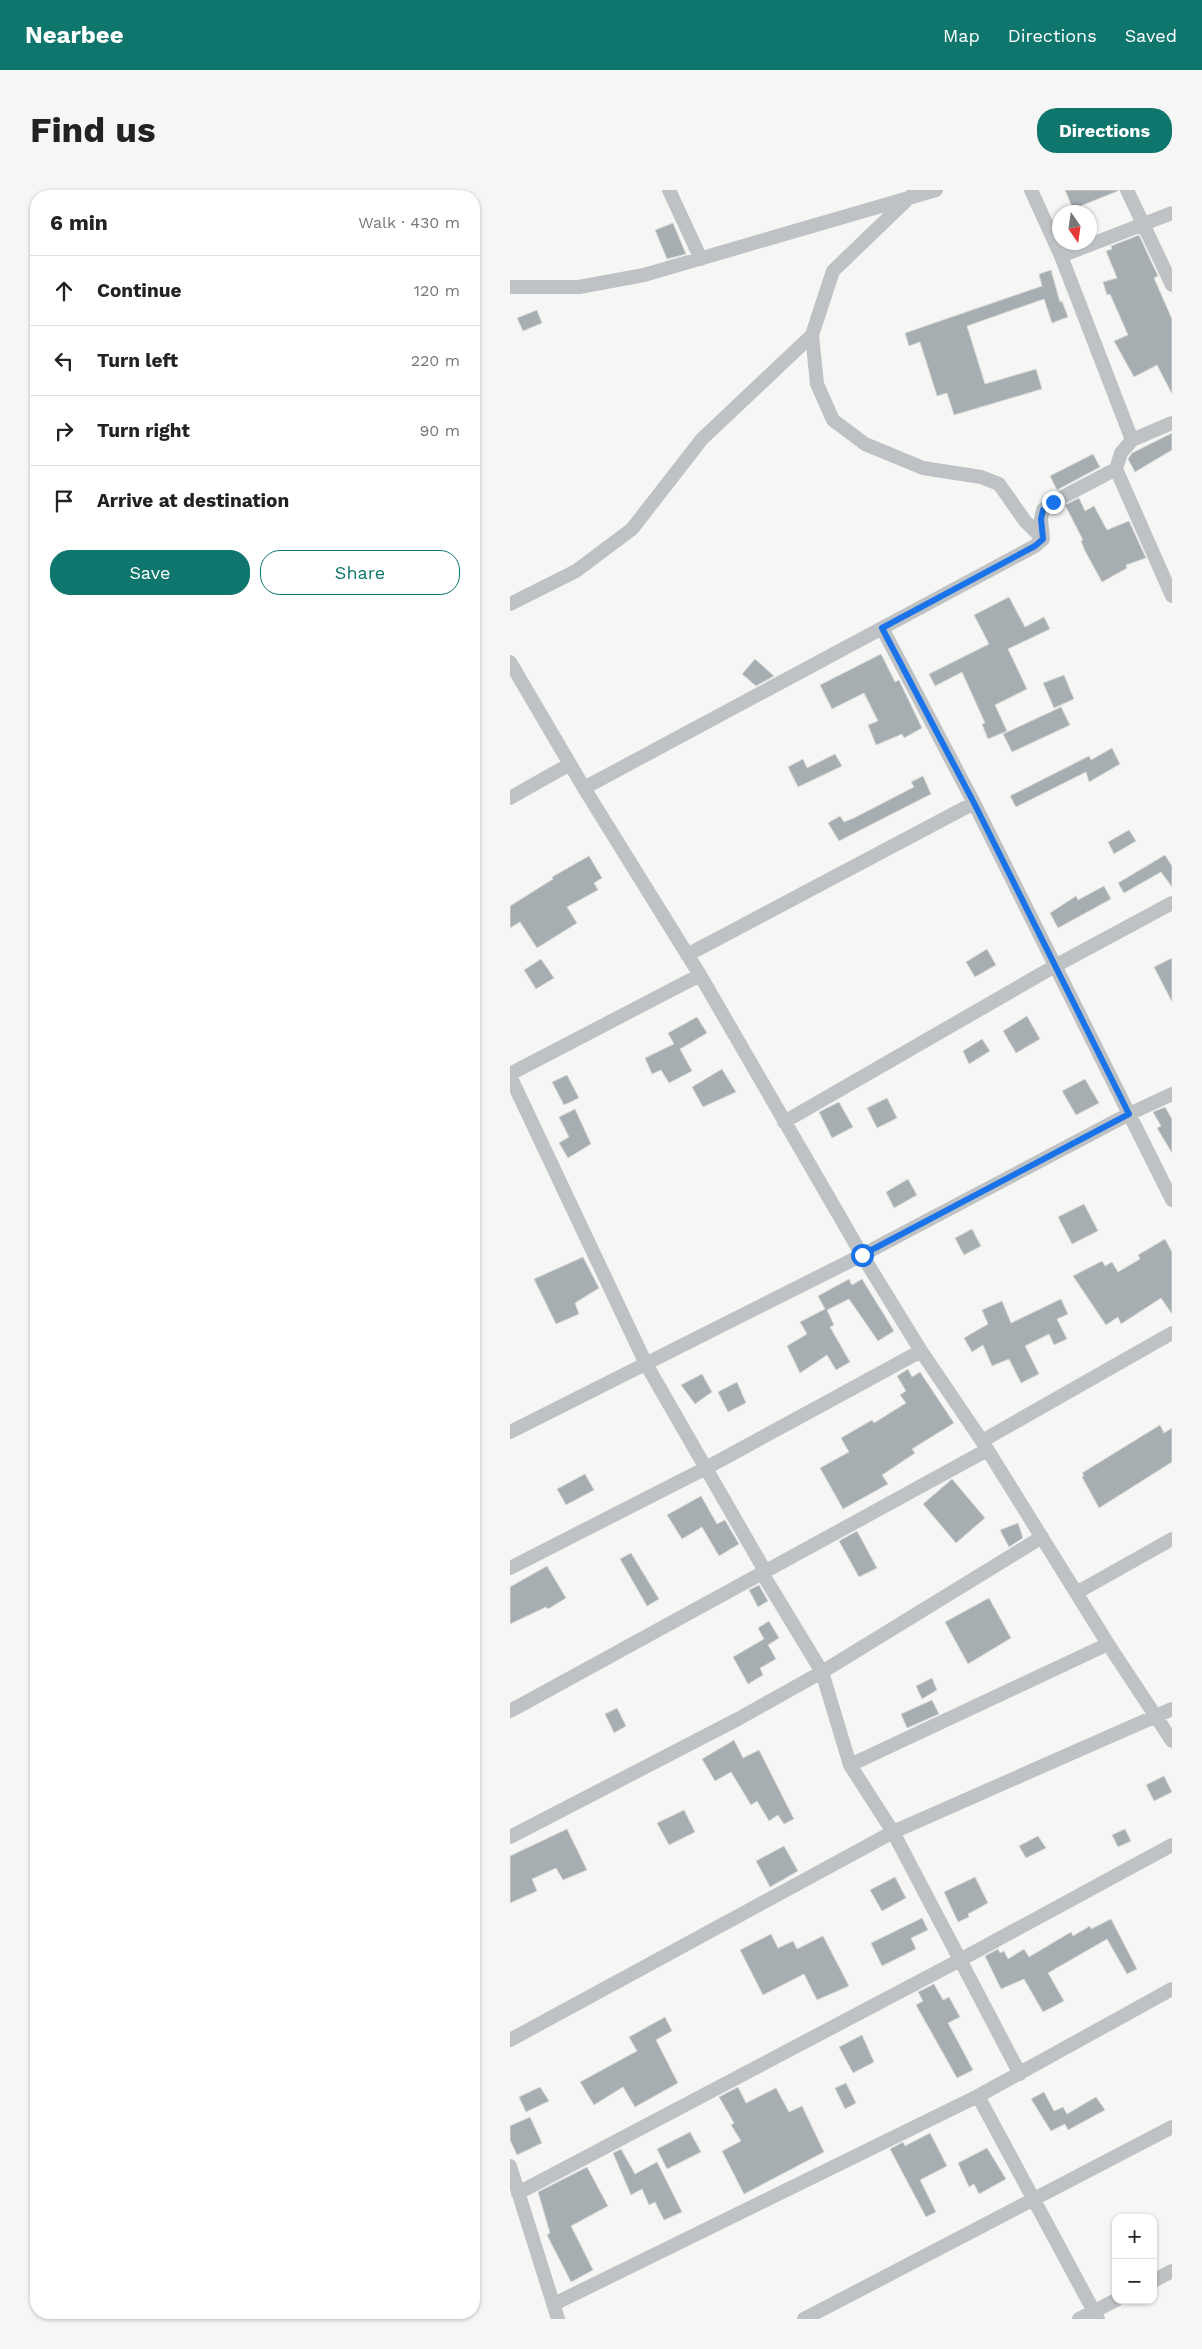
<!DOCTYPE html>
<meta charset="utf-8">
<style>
body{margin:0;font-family:"Work Sans",sans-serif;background:#f6f6f6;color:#222}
.controls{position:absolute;right:15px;bottom:15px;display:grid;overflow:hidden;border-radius:10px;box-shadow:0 1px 4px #0004}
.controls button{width:45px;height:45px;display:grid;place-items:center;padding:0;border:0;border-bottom:1px solid #e0e0e0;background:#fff;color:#222;font:25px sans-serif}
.compass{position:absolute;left:542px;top:15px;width:45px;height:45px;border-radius:50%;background:#fff;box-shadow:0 1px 4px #0004;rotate:167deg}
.stop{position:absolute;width:15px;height:15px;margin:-11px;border:4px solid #1a73e8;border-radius:50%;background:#fff}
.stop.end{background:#1a73e8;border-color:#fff;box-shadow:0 1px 5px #0008}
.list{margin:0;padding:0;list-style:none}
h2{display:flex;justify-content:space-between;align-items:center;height:65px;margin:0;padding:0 20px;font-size:21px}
h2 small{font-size:16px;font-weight:400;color:#767676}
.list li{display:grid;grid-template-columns:32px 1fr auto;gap:15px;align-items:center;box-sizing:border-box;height:70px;padding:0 20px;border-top:1px solid #e0e0e0}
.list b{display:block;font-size:19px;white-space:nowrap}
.list em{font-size:16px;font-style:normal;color:#767676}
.actions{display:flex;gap:10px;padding:15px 20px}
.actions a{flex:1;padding:11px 0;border:1px solid #0f766e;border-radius:20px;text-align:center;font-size:18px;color:#0f766e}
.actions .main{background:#0f766e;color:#fff}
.icon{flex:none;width:28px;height:28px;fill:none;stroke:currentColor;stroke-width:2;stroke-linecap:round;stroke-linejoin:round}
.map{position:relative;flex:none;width:662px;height:2129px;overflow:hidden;border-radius:20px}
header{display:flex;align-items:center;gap:30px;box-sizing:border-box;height:70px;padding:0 25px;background:#0f766e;color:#fff}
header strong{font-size:24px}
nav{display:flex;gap:28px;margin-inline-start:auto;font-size:18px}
.intro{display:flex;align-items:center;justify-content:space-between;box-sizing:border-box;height:120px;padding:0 30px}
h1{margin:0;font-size:35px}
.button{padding:12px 22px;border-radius:20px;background:#0f766e;color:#fff;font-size:18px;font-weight:700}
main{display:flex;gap:30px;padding:0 30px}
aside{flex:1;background:#fff;border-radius:20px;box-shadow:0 1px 4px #0004}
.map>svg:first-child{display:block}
</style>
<header>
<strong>Nearbee</strong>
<nav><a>Map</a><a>Directions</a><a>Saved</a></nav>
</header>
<div class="intro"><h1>Find us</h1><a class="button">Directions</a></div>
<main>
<aside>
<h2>6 min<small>Walk · 430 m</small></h2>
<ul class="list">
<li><svg class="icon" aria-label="ahead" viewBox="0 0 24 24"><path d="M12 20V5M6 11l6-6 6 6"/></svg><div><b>Continue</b></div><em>120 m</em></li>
<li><svg class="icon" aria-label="left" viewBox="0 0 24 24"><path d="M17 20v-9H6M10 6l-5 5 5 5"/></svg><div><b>Turn left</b></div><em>220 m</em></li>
<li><svg class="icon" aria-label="right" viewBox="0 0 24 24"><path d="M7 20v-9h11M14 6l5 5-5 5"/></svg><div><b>Turn right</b></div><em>90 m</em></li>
<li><svg class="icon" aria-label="arrive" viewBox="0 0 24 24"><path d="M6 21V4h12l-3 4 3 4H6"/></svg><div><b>Arrive at destination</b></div></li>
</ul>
<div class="actions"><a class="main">Save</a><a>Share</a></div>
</aside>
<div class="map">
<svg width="662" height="2129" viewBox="0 0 662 2129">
<rect width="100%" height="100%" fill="#f6f6f4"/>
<path fill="#a6aeb2" stroke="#d8d8d6" d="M555 0H608V1L563 19Z
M163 33 176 64 157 69 145 40Z
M629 45 648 86 644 88 662 129V204L647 175 624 187 604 151 618 145 600 104 597 105 593 92 607 88 596 61 602 59 601 56Z
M541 80 550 112 552 111 558 127 542 133 534 109 457 136 475 194 526 179 532 199 444 225 437 203 427 206 410 152 399 156 395 143 532 96 529 84Z
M27 120 32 133 13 141 7 128Z
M662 243V260L625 282 618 269 622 263Z
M583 264 590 277 547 300 540 286Z
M569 308 575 321 584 316 597 340 619 331 636 368 616 375 617 378 592 392 575 361 571 351 573 350 555 315Z
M499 407 515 437 534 427 540 439 498 459 517 499 485 515 497 541 478 549 472 534 475 533 452 482 425 496 419 484 479 454 464 425Z
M371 464 385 492 389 490 412 538 394 548 392 544 366 555 358 535 368 531 354 503 322 519 310 495Z
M245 469 264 486 246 496 232 484Z
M554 485 564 509 544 518 533 493Z
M551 517 560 535 502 562 493 544Z
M602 558 610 574 579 592 576 582 506 617 500 606 579 566 581 570Z
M325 564 332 576 288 597 278 577 293 569 297 578Z
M413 586 421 604 329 651 318 633 330 626 334 632 344 628 404 597 401 592Z
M619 640 626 651 604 664 598 652Z
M655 665 662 676V697L651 682 614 703 608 693Z
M79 666 92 688 84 693 88 700 57 717 67 733 27 758 10 732 0 738V716L43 689 42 687Z
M594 696 601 709 548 738 540 723 566 706 568 710Z
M477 759 486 775 465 787 456 772Z
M662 768V812L644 777Z
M31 769 44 788 26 799 14 780Z
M517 826 530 849 506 863 493 841Z
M187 827 197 843 170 859 182 881 159 893 151 880 142 884 135 868 164 854 158 843Z
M472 849 480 861 459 874 453 861Z
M212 879 226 902 193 917 182 897Z
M57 885 69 908 54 915 42 892Z
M575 889 589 913 566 925 552 901Z
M377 908 387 928 367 938 357 918Z
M329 912 343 937 322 948 309 922Z
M655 917 662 929V963L647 938 651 936 643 922Z
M65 919 81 954 58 968 49 953 59 947 49 927Z
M398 989 407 1005 384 1018 376 1002Z
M574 1014 588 1041 562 1054 548 1027Z
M462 1039 471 1056 454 1065 445 1048Z
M655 1049 662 1062V1124L651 1108 611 1134 608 1127 596 1135 563 1086 592 1071 595 1076 602 1072 608 1082 630 1069 628 1065Z
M73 1067 89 1098 65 1113 69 1124 46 1134 24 1089Z
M339 1089 342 1095 352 1089 384 1141 368 1151 339 1109 317 1120 324 1135 320 1137 340 1172 326 1180 317 1165 290 1183 277 1156 297 1144 290 1132 315 1119 308 1106Z
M551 1109 558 1124 547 1129 557 1149 544 1155 539 1144 515 1156 529 1184 511 1193 499 1169 482 1176 473 1155 462 1162 454 1148 478 1134 472 1120 492 1111 501 1133Z
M398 1179 402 1187 410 1182 444 1233 402 1259 405 1263 372 1285 378 1294 333 1319 310 1278 339 1262 331 1248 362 1230 364 1233 396 1213 390 1205 396 1201 387 1186Z
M192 1184 202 1202 185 1214 171 1195Z
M227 1192 236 1213 218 1222 208 1202Z
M650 1235 654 1243 662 1238V1272L589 1318 572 1287 574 1286 572 1283Z
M75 1284 84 1300 56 1315 47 1299Z
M442 1289 475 1328 446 1353 413 1314Z
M191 1306 207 1334 215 1330 229 1354 209 1366 192 1337 172 1349 157 1325Z
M508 1333 513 1348 499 1357 490 1340Z
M347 1341 367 1378 349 1387 329 1351Z
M121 1363 149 1409 137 1416 110 1369Z
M37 1376 56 1408 38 1419 36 1417 0 1434V1397Z
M249 1395 258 1411 248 1417 239 1400Z
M479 1408 501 1448 458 1474 435 1432Z
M259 1431 269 1448 258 1455 266 1469 250 1478 253 1485 238 1494 223 1467 254 1449 248 1438Z
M422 1488 427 1500 412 1509 406 1496Z
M422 1510 429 1524 397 1538 391 1524Z
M107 1518 116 1536 104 1543 95 1524Z
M224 1550 233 1568 249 1560 284 1629 274 1634 268 1625 259 1631 247 1611 241 1615 221 1582 205 1591 192 1569Z
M654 1586 662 1602 644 1611 636 1595Z
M174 1620 185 1642 159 1655 147 1633Z
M57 1639 77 1680 53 1690 46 1678 22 1689 27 1701 0 1713V1666Z
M615 1639 621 1651 608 1657 602 1645Z
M528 1646 536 1658 516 1668 509 1656Z
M274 1656 288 1681 260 1697 246 1671Z
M385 1687 396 1708 372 1721 360 1700Z
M465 1687 478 1713 458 1724 459 1727 448 1732 434 1702Z
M412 1728 418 1740 401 1748 406 1759 372 1776 361 1753Z
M601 1729 627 1779 617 1784 597 1749 538 1783 554 1811 533 1822 514 1789 491 1799 475 1766 488 1759 490 1763 494 1761 498 1769 514 1759 519 1767 561 1742 563 1746 580 1736 581 1739Z
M261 1744 268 1758 283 1751 287 1759 313 1746 339 1796 307 1810 294 1784 253 1805 230 1760Z
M424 1794 433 1810 439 1807 450 1827 438 1833 463 1880 447 1888 406 1815 413 1811 408 1802Z
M155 1827 162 1841 146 1850 168 1893 125 1917 113 1897 84 1915 70 1892 127 1861 119 1847Z
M352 1845 364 1872 343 1883 329 1857Z
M336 1893 346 1913 335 1919 325 1898Z
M30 1897 39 1911 16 1922 9 1907Z
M228 1897 236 1913 266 1898 279 1922 292 1916 314 1962 234 2004 212 1961 231 1951 221 1935 224 1933 209 1907Z
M534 1902 544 1921 553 1917 557 1924 586 1907 595 1920 558 1940 555 1934 541 1941 521 1909Z
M20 1927 32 1953 7 1965 0 1950V1936Z
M180 1942 191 1962 157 1979 147 1959Z
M420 1943 437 1976 410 1990 426 2022 416 2027 380 1959 393 1952 395 1956Z
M477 1958 496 1989 469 2004 464 1994 459 1997 448 1973Z
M111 1959 125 1984 147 1972 172 2022 154 2030 145 2012 139 2015 132 1999 121 2005 103 1963Z
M77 1977 98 2016 61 2036 83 2080 61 2092 37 2045 40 2043 28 2002Z"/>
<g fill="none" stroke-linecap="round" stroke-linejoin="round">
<path stroke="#bec2c5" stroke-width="14" d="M159 0 191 69
M521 0 551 66 622 250 611 263 606 279 662 406
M617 0 662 95
M402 5 323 81 302 145 307 194 323 230 355 254 413 278 471 287 489 294 515 331 533 349
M551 66 662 23
M0 97H69L134 85 426 0
M622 250 662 233
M0 414 66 381 122 339 192 249 302 145
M372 438 464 613 662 1010
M0 472 74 598 190 785 352 1065 411 1161 472 1251 598 1454 662 1551
M74 598 525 356 533 349 531 329 533 320 543 312 606 279
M0 608 60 574
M177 765 464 613
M0 884 190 785
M0 886 136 1174 255 1381
M274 932 545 776 662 713
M0 1242 352 1065 619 924 662 904
M472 1251 662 1143
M0 1378 196 1278 411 1161
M252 1383 312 1482 340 1575 383 1642 510 1884
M566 1403 662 1349
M0 1521 477 1260
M340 1575 598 1454
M0 1647 228 1529 312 1482 532 1347
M0 1850 383 1642 662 1519
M468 1906 588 2129
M0 1976 48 2129
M8 2003 450 1770 662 1655
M643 2091 662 2081
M44 2114 468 1906 662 1799
M294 2129 662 1937
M569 2129 606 2110"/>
</g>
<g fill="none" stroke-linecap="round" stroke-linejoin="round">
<path stroke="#1a73e8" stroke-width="6" d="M352 1065 619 924 464 613 372 438 525 356 533 349 531 329 533 320 543 312"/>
</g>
</svg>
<div class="controls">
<button>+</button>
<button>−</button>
</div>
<svg class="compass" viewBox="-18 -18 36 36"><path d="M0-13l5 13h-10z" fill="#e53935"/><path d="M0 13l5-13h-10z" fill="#767676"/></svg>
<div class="stop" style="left:352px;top:1065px"></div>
<div class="stop end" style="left:543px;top:312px"></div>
</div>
</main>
